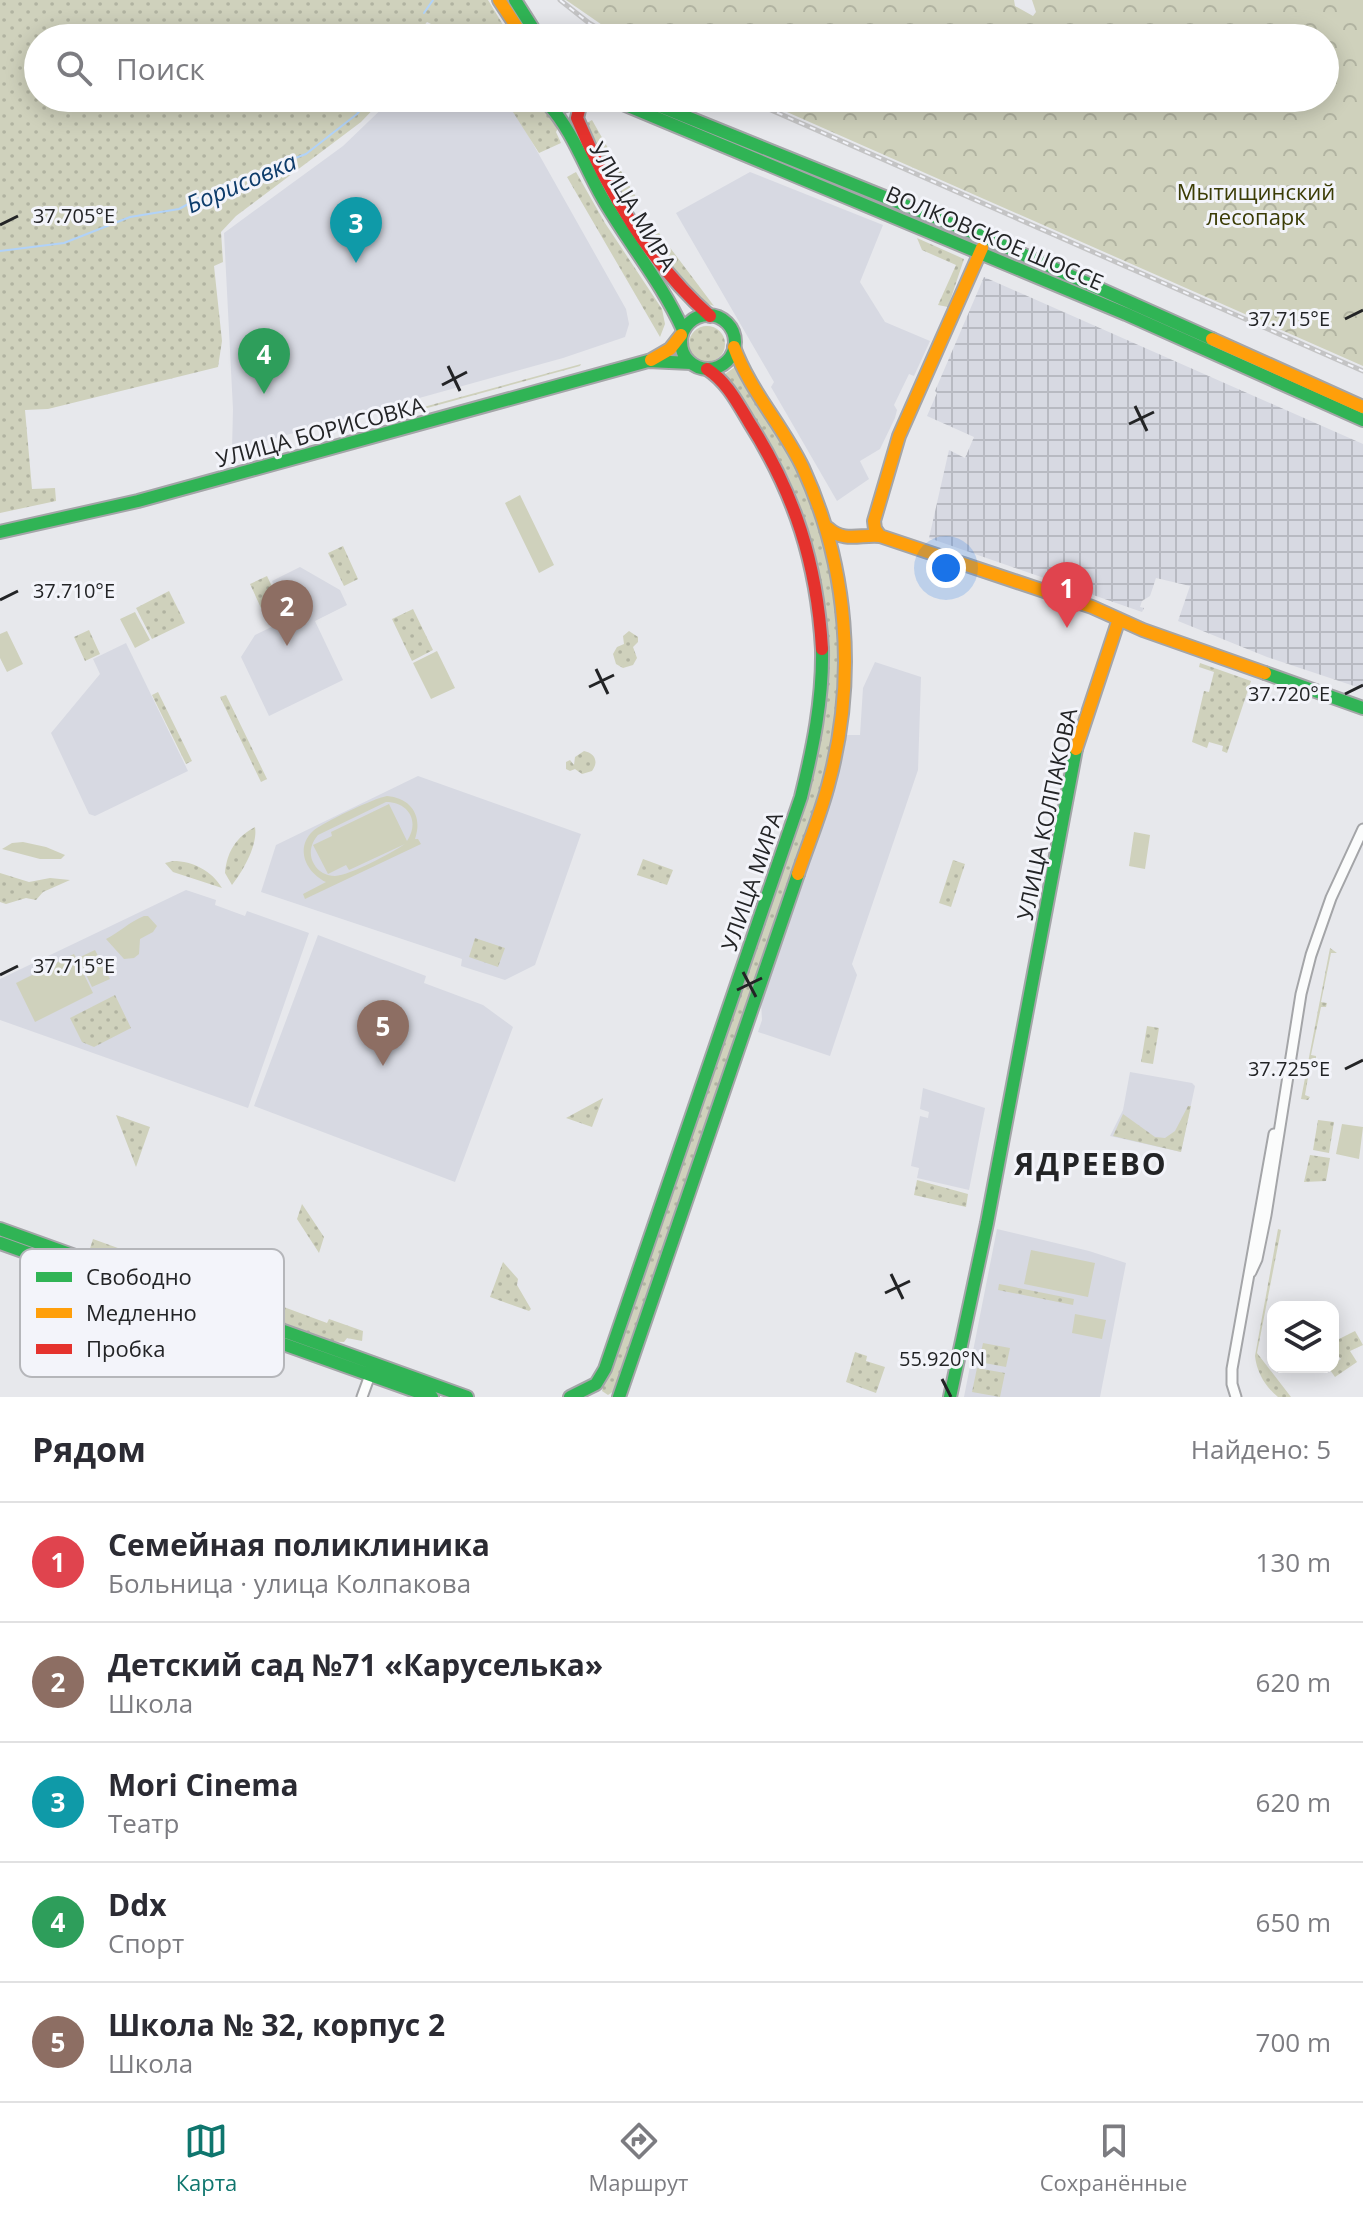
<!DOCTYPE html>
<html lang="ru">
<meta charset="utf-8">
<style>
body{margin:0;font-family:"Open Sans",sans-serif;background:#f7f7f7;color:#2b2b33}
.controls{position:absolute;right:24px;bottom:24px;display:grid;overflow:hidden;border-radius:16px;box-shadow:0 4px 20px #0003}
.controls button{width:72px;height:72px;display:grid;place-items:center;padding:0;border:0;border-bottom:2px solid #e1e1e2;background:#fff;color:#2b2b33;font:40px sans-serif}
.you{position:absolute;left:946px;top:568px;width:28px;height:28px;margin:-20px;border:6px solid #fff;border-radius:50%;background:#1a73e8;box-shadow:0 0 0 12px #1a73e833}
.badge{display:grid;place-items:center;width:52px;height:52px;border-radius:50%;background:#0f766e;color:#fff;font-size:26px;font-weight:700}
.pin{position:absolute;translate:-50% -66px;filter:drop-shadow(0 2px 4px #0008)}
.pin::after{content:'';position:absolute;top:42px;width:28px;height:24px;background:inherit;clip-path:polygon(0 0,100% 0,50% 100%)}
.list{margin:0;padding:0;list-style:none}
h2{display:flex;justify-content:space-between;align-items:center;height:104px;margin:0;padding:0 32px;font-size:34px}
h2 small{font-size:26px;font-weight:400;color:#7c7c81}
.list li{display:grid;grid-template-columns:52px 1fr auto;gap:24px;align-items:center;box-sizing:border-box;height:120px;padding:0 32px;border-top:2px solid #e1e1e2}
.list b{display:block;font-size:30px;white-space:nowrap}
.list p{margin:0;font-size:26px;white-space:nowrap;color:#7c7c81}
.list em{font-size:26px;font-style:normal;color:#7c7c81}
.icon{flex:none;width:44px;height:44px;fill:none;stroke:currentColor;stroke-width:2;stroke-linecap:round;stroke-linejoin:round}
.map{position:relative;flex:none;width:1363px;height:1397px;overflow:hidden}
.search{position:absolute;background:#fff;box-shadow:0 4px 20px #0003;left:24px;right:24px;top:24px;height:88px;display:flex;align-items:center;gap:20px;box-sizing:border-box;padding:0 28px;border-radius:44px;color:#7c7c81;font-size:30px}
.sheet{height:704px;background:#fff}
nav{display:flex;justify-content:space-around;align-items:center;box-sizing:border-box;height:112px;border-top:2px solid #e1e1e2;background:#fff;font-size:22px;color:#7c7c81}
nav a{display:grid;justify-items:center;gap:4px}
nav .on{color:#0f766e}
.map>svg:first-child{display:block}
</style>
<div class="map">
<svg width="1363" height="1397" viewBox="0 0 1363 1397">
<defs>
<pattern id="industrial-grid" width="8" height="8" patternUnits="userSpaceOnUse" patternTransform="scale(2)"><rect width="8" height="8" fill="#d7d9e2"/><path d="M0 4h8M4 0v8" fill="none" stroke="#b8bac2"/></pattern>
<pattern id="grass-dots" width="8" height="8" patternUnits="userSpaceOnUse" patternTransform="scale(2)"><rect width="8" height="8" fill="#cfd1bc"/><path d="M2 2h.1M6 6h.1" fill="none" stroke="#b1b3a1" stroke-width="1.8" stroke-linecap="round"/></pattern>
<pattern id="forest-crowns" width="20" height="18" patternUnits="userSpaceOnUse" patternTransform="scale(2)"><rect width="20" height="18" fill="#cfd1bc"/><path d="M2 6a3 3 0 1 1 6 0M12 15a3 3 0 1 1 6 0" fill="none" stroke="#b1b3a1"/></pattern>
</defs>
<rect width="100%" height="100%" fill="#e7e8ec"/>
<path fill="#d7d9e2" d="M393 98H504L519 119 626 309 629 324 625 337 563 358 232 450 233 409 224 233 343 146Z
M750 172 883 225 860 282 885 322 930 341 914 376 909 374 894 405 897 410 895 418 880 449 860 461 869 479 837 501 771 387 774 382 676 213Z
M300 567 340 590 347 605 315 621 343 680 269 716 241 657 255 635 290 618 272 581Z
M126 643 188 771 95 816 89 814 51 733 100 674 93 659Z
M875 662 921 677 918 770 852 964 857 975 830 1056 758 1032 762 1020 761 1002 841 765 847 735H860L863 688Z
M418 776 581 834 535 965 505 980 461 966 462 959 261 892 276 845Z
M186 890 216 900 215 905 245 916 247 911 309 933 248 1108 0 1020V979Z
M318 935 426 976 424 983 483 1005 513 1027 455 1182 254 1106Z
M1130 1072 1192 1083 1195 1086 1181 1152 1110 1136 1123 1110Z
M923 1088 985 1108 969 1190 917 1178 919 1168 911 1166 920 1116 928 1118 929 1112 920 1109Z
M997 1229 1089 1251 1126 1263 1100 1397H964Z"/>
<path fill="url(#industrial-grid)" d="M984 277 1363 444V689L1267 657 1178 621 1190 586 1156 578 1150 596 1142 601 1140 607 1144 608 1142 612 929 538 949 450 965 458 974 437 927 416 937 393 935 391Z"/>
<path fill="url(#grass-dots)" d="M0 0H488L511 38H460L427 22 418 33 420 38H38V98H384L361 122 236 216 221 232 223 262 214 266 222 341 218 367 48 409 25 410 32 489 55 488 56 501 0 513Z
M504 98C529 98 546 105 558 128L556 132 561 143 539 153Z
M592 120 637 199 638 203 634 207 622 195 585 124Z
M576 172 605 223 662 309 665 324 660 337 567 177Z
M659 233 714 306C687 297 663 261 653 235Z
M917 238 964 259 948 307 938 305 956 265 922 250Z
M689 344a18 18 0 1 1 36 0a18 18 0 1 1-36 0Z
M581 364 580 366 391 418 387 417Z
M735 367C754 395 776 424 791 455 828 528 848 617 840 699 838 725 830 751 825 777L614 1391 608 1395 602 1391 605 1375 804 802C840 680 836 558 772 446 758 421 741 398 725 374Z
M343 546 358 579 344 586 328 553Z
M267 576 278 599 261 608 250 584Z
M169 591 185 623 152 639 136 608Z
M413 609 433 650 412 661 392 619Z
M89 630 100 654 85 661 74 637Z
M629 631 638 637V642L633 647 637 658 633 665 623 668 616 664 613 654 617 647 624 644 623 636Z
M1200 663 1251 681 1227 753 1222 751 1223 746 1209 742 1207 748 1192 742 1204 691 1209 692 1214 672 1199 667Z
M158 692 192 761 186 764 152 695Z
M226 695 267 779 261 782 220 697Z
M584 751C595 753 599 762 592 771L582 774 575 769 570 771 566 769V762L570 760 574 765 575 757Z
M255 827C258 845 243 871 232 885L225 873C227 852 236 837 255 827Z
M643 859 673 870 667 885 637 875Z
M953 860 965 864 951 907 939 903Z
M173 861C193 861 212 871 222 888L173 872 165 863Z
M0 873 29 882 50 878 70 880 43 892 36 900 26 898 6 904 0 902Z
M475 938 505 948 498 967 469 957Z
M1330 948 1337 953H1331L1321 1002 1327 1003 1326 1007H1321L1311 1055 1316 1056V1060H1311L1305 1095 1310 1097 1308 1100 1301 1099Z
M115 995 131 1028 94 1047 82 1042 70 1018Z
M1147 1026 1159 1028 1153 1064 1141 1062Z
M603 1098 592 1127 566 1118Z
M1188 1106H1191L1181 1152 1113 1136 1123 1114 1155 1137 1165 1138 1175 1131Z
M116 1115 150 1127 136 1167Z
M1318 1120 1334 1122 1329 1153 1313 1150Z
M1310 1155 1330 1158 1326 1181 1304 1182Z
M917 1180 968 1194 966 1207 914 1195Z
M302 1204 324 1237 319 1253 297 1219Z
M1278 1229 1281 1230 1257 1353 1291 1397H1278C1265 1386 1257 1373 1255 1356Z
M93 1239 151 1260 154 1264 147 1276 88 1255Z
M503 1262 518 1279 517 1285 531 1309 529 1311 490 1297Z
M165 1264 213 1281 212 1285 249 1298 251 1295 327 1323 329 1319 363 1331 362 1341 347 1338 344 1342 325 1341 160 1281 157 1276 161 1265Z
M999 1284 1074 1299 1073 1305 998 1290Z
M1355 1331 1363 1345 1350 1351 1357 1362 1335 1377 1328 1367H1333V1363L1341 1359 1339 1357 1333 1360V1342Z
M983 1343 1010 1348 1006 1367 979 1362Z
M855 1352 867 1356 866 1361 885 1367 876 1393 846 1382Z
M977 1368 1005 1373 1000 1397 972 1392Z"/>
<path fill="url(#forest-crowns)" d="M566 0H1014L1015 6 1033 16 1036 12 1032 0H1363V366L755 98H1325V38H1120L1119 35 1104 38H621Z"/>
<path fill="#cfd1bc" fill-rule="evenodd" d="M520 495 554 565 539 573 505 503Z
M135 612 150 640 135 648 120 619Z
M7 631 23 664 7 672 0 658V634Z
M437 651 455 688 431 699 413 663Z
M387 796C411 798 423 816 415 839H418L421 844 305 899 303 894 326 882C307 873 294 849 313 831 322 823 374 798 387 796ZM386 802C409 802 420 822 407 841L389 804 331 832 332 836 313 845 328 874 346 865 349 870 405 844C391 853 351 875 335 876 327 876 318 872 314 864 308 854 311 843 318 835Z
M1134 832 1150 835 1145 869 1129 866Z
M23 842 46 847 65 855 61 859H40L2 849 12 843Z
M144 916H148L157 926 153 932 140 939 139 954 134 958 124 959 106 939C120 932 129 922 144 916Z
M95 950 110 979 92 987 78 958Z
M74 954 93 993 35 1022 16 983Z
M1342 1124 1363 1127 1359 1159 1336 1154Z
M1031 1250 1095 1263 1088 1297 1024 1284Z
M1075 1314 1106 1320 1102 1339 1072 1333Z"/>
<g fill="none" stroke-linecap="round" stroke-linejoin="round">
<path stroke="#b1d2f8" stroke-width="2" d="M424 13 433 0
M405 38 410 31
M0 251 64 243 130 217 179 209 221 186 306 154 357 114 370 98"/>
<g stroke="#a4a5a8" stroke-width="13">
<path id="street" d="M1251 1272 1257 1259 1266 1215 1301 994 1311 955 1331 898 1363 829
M362 1397 370 1375
M1236 1397 1232 1384V1369L1274 1134"/>
</g>
<g stroke="#a4a5a8" stroke-width="16">
<path id="fast" d="M515 0 539 38
M540 98 559 107 580 101
M609 98 1126 314 1363 420
M640 98 986 238 1212 339
M548 104C573 131 585 168 603 199 629 244 662 283 683 330
M681 342a27 27 0 1 1 54 0a27 27 0 1 1-54 0Z
M0 532 138 501 648 361 691 363
M1265 673 1363 708
M0 1229 467 1397
M0 1243 432 1397
M570 1397 596 1384 605 1369 801 797C813 748 823 699 822 649
M619 1397 798 874
M950 1397 987 1223 1076 749"/>
</g>
<g stroke="#a4a5a8" stroke-width="16">
<path id="slow" d="M499 0 524 38
M1212 339 1363 407
M734 347C750 391 783 426 803 468 848 566 857 678 829 782 821 814 808 844 798 874
M651 360 670 349 681 335
M828 528C844 543 861 534 880 536L1092 607 1143 630 1265 673
M880 536 875 529 874 521 899 436 982 248
M1076 749 1119 619"/>
</g>
<g stroke="#a4a5a8" stroke-width="16">
<path id="jam" d="M582 98 577 118C607 190 651 264 710 316
M707 369C727 382 737 402 749 422 795 494 817 564 822 649"/>
</g>
<use href="#street" stroke="#fbfcfc" stroke-width="9"/>
<use href="#fast" stroke="#30b455" stroke-width="12"/>
<use href="#slow" stroke="#ff9f0a" stroke-width="12"/>
<use href="#jam" stroke="#e5322d" stroke-width="12"/>
<g stroke="#c4c4c5" stroke-width="5">
<path id="rail" d="M560 0 589 23 614 38
M744 98 1363 371"/>
</g>
<use href="#rail" stroke="#f3f4fa" stroke-width="2" stroke-dasharray="6" stroke-linecap="butt"/>
</g>
<path fill="none" stroke="#232426" stroke-width="3" d="M0 225 18 216M1345 319 1363 310M448 366 460 391M442 385 467 372M1135 406 1147 431M1129 424 1154 412M0 600 18 591M596 669 608 694M589 687 614 675M1345 694 1363 685M743 972 756 997M0 975 18 966M737 990 762 978M1345 1069 1363 1060M891 1274 903 1299M885 1293 910 1281M942 1379 951 1397"/>
<g text-anchor="middle" dominant-baseline="central" stroke-width="6" stroke-linejoin="round" paint-order="stroke">
<g font-size="22" fill="#3b3c05" stroke="#f3f4fa">
<text x="1256" y="191">Мытищинский<tspan x="1256" dy="25">лесопарк</tspan></text>
</g>
<g font-size="22" fill="#232426" stroke="#f3f4fa">
<text transform="translate(634 206) rotate(59)">УЛИЦА МИРА</text>
<text transform="translate(995 237) rotate(23)">ВОЛКОВСКОЕ ШОССЕ</text>
<text transform="translate(320 431) rotate(-15)">УЛИЦА БОРИСОВКА</text>
<text transform="translate(1046 814) rotate(-78)">УЛИЦА КОЛПАКОВА</text>
<text transform="translate(751 881) rotate(-71)">УЛИЦА МИРА</text>
</g>
<g font-size="24" font-style="italic" fill="#0d3c6b" stroke="#f3f4fa">
<text transform="translate(241 182) rotate(-23)">Борисовка</text>
</g>
<g font-size="30" font-weight="bold" letter-spacing="2" fill="#232426" stroke="#f3f4fa">
<text x="1091" y="1163">ЯДРЕЕВО</text>
</g>
</g>
<rect x="20" y="1249" width="264" height="128" rx="12" fill="#f3f4fa" stroke="#b5b6ba" stroke-width="2"/>
<rect x="36" y="1272" width="36" height="10" fill="#30b455"/>
<rect x="36" y="1308" width="36" height="10" fill="#ff9f0a"/>
<rect x="36" y="1344" width="36" height="10" fill="#e5322d"/>
<g font-size="22" fill="#232426">
<text x="86" y="1285">Свободно</text>
<text x="86" y="1321">Медленно</text>
<text x="86" y="1357">Пробка</text>
</g>
<g font-size="20" text-anchor="middle" fill="#232426" stroke="#f3f4fa" stroke-width="6" stroke-linejoin="round" paint-order="stroke">
<text x="74" y="223">37.705°E</text>
<text x="1289" y="326">37.715°E</text>
<text x="74" y="598">37.710°E</text>
<text x="1289" y="701">37.720°E</text>
<text x="74" y="973">37.715°E</text>
<text x="1289" y="1076">37.725°E</text>
<text x="942" y="1366">55.920°N</text>
</g>
</svg>
<div class="controls">
<button><svg class="icon" aria-label="layers" viewBox="0 0 24 24"><path d="M12 4l9 5-9 5-9-5zM3 14l9 5 9-5"/></svg></button>
</div>
<div class="you"></div>
<div class="pin badge" style="left:1067px;top:628px;background:#e0444e">1</div>
<div class="pin badge" style="left:287px;top:646px;background:#8d6e63">2</div>
<div class="pin badge" style="left:356px;top:263px;background:#0f9aa8">3</div>
<div class="pin badge" style="left:264px;top:394px;background:#2e9e5b">4</div>
<div class="pin badge" style="left:383px;top:1066px;background:#8d6e63">5</div>
<div class="search"><svg class="icon" aria-label="search" viewBox="0 0 24 24"><circle cx="10" cy="10" r="6"/><path d="M15 15l6 6"/></svg>Поиск</div>
</div>
<section class="sheet">
<h2>Рядом<small>Найдено: 5</small></h2>
<ul class="list">
<li><span class="badge" style="background:#e0444e">1</span><div><b>Семейная поликлиника</b><p>Больница · улица Колпакова</p></div><em>130 m</em></li>
<li><span class="badge" style="background:#8d6e63">2</span><div><b>Детский сад №71 «Каруселька»</b><p>Школа</p></div><em>620 m</em></li>
<li><span class="badge" style="background:#0f9aa8">3</span><div><b>Mori Cinema</b><p>Театр</p></div><em>620 m</em></li>
<li><span class="badge" style="background:#2e9e5b">4</span><div><b>Ddx</b><p>Спорт</p></div><em>650 m</em></li>
<li><span class="badge" style="background:#8d6e63">5</span><div><b>Школа № 32, корпус 2</b><p>Школа</p></div><em>700 m</em></li>
</ul>
</section>
<nav>
<a class="on"><svg class="icon" aria-label="map" viewBox="0 0 24 24"><path d="M3 6l6-2 6 2 6-2v14l-6 2-6-2-6 2zM9 4v14M15 6v14"/></svg>Карта</a>
<a><svg class="icon" aria-label="directions" viewBox="0 0 24 24"><path d="M12 3l9 9-9 9-9-9zM9 14v-3h6M13 9l2 2-2 2"/></svg>Маршрут</a>
<a><svg class="icon" aria-label="saved" viewBox="0 0 24 24"><path d="M7 4h10v16l-5-4-5 4z"/></svg>Сохранённые</a>
</nav>
